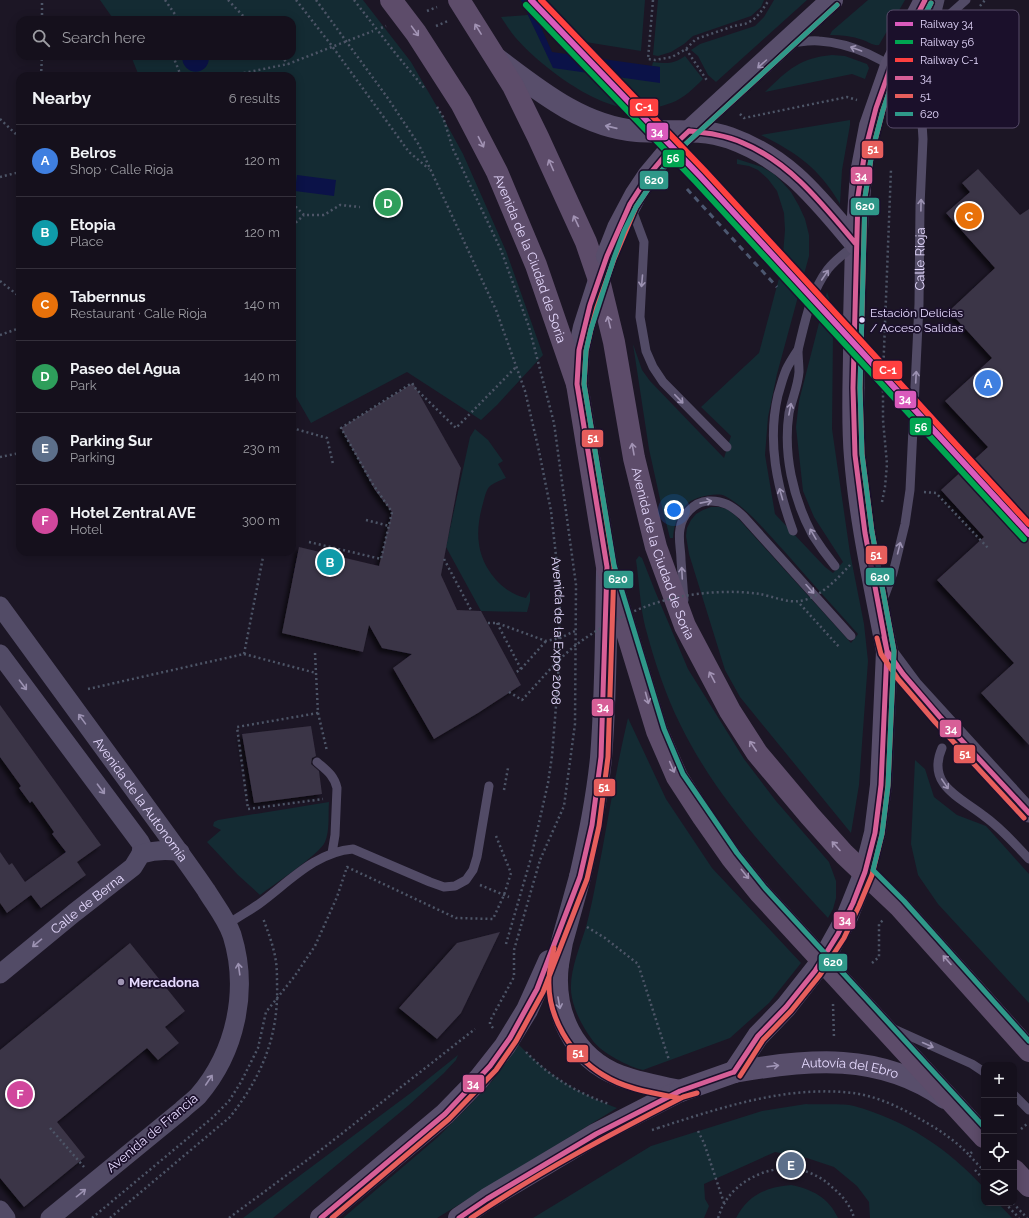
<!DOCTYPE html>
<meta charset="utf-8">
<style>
body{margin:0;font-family:Raleway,sans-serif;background:#1e1925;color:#f1f3f6}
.controls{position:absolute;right:12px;bottom:12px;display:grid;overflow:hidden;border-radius:8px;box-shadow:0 2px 10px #0003}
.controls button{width:36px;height:36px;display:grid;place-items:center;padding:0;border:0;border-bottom:1px solid #34303b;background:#15101c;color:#f1f3f6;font:20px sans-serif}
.you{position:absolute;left:674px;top:510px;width:14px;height:14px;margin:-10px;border:3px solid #fff;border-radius:50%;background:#1a73e8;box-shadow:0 0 0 6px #1a73e833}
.badge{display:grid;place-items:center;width:26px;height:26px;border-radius:50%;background:#0f766e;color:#fff;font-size:13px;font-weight:700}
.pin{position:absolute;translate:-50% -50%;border:2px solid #fff;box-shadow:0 1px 4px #0006}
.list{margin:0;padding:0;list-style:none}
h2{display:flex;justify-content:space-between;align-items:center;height:52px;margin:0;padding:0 16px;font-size:17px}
h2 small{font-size:13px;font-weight:400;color:#9d9da3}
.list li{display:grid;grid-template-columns:26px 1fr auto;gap:12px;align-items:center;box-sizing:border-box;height:72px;padding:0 16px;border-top:1px solid #34303b}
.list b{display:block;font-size:15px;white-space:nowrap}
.list p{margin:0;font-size:13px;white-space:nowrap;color:#9d9da3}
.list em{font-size:13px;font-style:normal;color:#9d9da3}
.icon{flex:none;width:22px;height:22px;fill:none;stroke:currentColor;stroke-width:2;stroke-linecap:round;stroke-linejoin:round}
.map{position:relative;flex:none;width:1029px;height:1218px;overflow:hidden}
.search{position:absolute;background:#15101c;box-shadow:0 2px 10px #0003;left:16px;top:16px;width:280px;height:44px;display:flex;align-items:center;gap:10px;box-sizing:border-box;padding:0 14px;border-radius:12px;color:#9d9da3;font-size:15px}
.panel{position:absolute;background:#15101c;box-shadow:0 2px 10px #0003;left:16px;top:72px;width:280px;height:484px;border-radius:12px}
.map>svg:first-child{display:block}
</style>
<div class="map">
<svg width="1029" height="1218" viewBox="0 0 1029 1218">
<defs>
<filter id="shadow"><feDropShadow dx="-3.5" dy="3.5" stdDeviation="2" flood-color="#0009"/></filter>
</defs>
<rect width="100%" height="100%" fill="#1c1625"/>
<path fill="#142b33" d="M100 0H363L411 62 436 105 463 154 506 251 543 355 497 405 481 420 407 372 311 423 292 390V76H139L131 56H292V20H114Z
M545 0H645L641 51 561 38Z
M658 0H764L761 7 751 16 693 36 684 44 671 52 658 56 653 55Z
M774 0H807L716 82 708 75 698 56 691 50 700 44 755 26 764 17Z
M868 0H905L879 45C873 46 869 42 863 40 852 36 841 35 830 35L832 31Z
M528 15 554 68 660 67 652 66 653 62C665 64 675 64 685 56L703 79C694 88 683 99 671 103 663 106 651 109 641 109 600 112 541 67 515 37 510 31 505 23 501 17Z
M832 55 845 56 867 64 869 68 865 79 852 74 765 92C788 70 799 58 832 55Z
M850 120V125L842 170 840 204C819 168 797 153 761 135Z
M737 159 762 167 774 174 783 183 791 192 799 206 805 219 809 235V256L777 374 768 417 765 455 775 514 825 567 833 573 843 562 814 517 803 491 796 427 799 401 827 292 831 304 833 333 832 429 850 553 864 624 868 661 859 785 851 833 740 697 725 670 689 554 686 536 687 528 691 520 696 514 703 510 711 507H719L727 509 736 516 851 643 858 634C834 607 809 580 785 552 767 533 749 509 725 496 717 492 695 497 688 503 678 513 674 524 673 538H670L660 499 649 449 633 344 642 370 650 381 724 458 731 436 701 407 759 353 782 267 785 230 784 213 777 191 768 179 758 170 749 166 737 164Z
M475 429 488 440 503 461 498 464 506 478C501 480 493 483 489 487 485 492 484 501 482 507 479 518 477 532 479 544 482 568 502 593 526 598L530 591V601L527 612 481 611 446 547 470 437Z
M639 556 642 558 655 591 688 669 744 759 776 801 829 862 836 881V898L833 909 828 918C774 859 717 799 681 726 665 694 654 660 645 626 640 605 639 581 636 560Z
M628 718 666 799 712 868 801 963 769 1003 730 1038 643 1070C629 1067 602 1053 593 1041 584 1029 575 1013 572 998 567 976 580 947 586 927 590 912 593 897 596 882 607 828 615 772 628 718Z
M915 760 925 769 934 797 957 815 986 826 1029 874V1003L938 904 918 875 911 844Z
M329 802C328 814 330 831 325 842 320 854 273 885 260 895L238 875 207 842 221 830 213 826 214 822 218 820Z
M518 1044C549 1076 575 1092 617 1108L437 1218H343L438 1137 468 1107 493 1080Z
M458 1055 456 1060 444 1073 409 1105 273 1218H243L412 1092Z
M806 1104C819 1105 843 1103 854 1106 905 1120 949 1149 984 1188V1203H998L1012 1218H870L869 1202 857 1186 834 1167 807 1158 775 1152 704 1184 705 1199 709 1206 704 1218H533L651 1146 762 1111Z
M791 1185C812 1189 829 1198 838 1218H736C748 1195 766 1187 791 1185Z"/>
<path fill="#0b1248" d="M521 0H529L552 52 660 67V83L553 68Z
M182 56H209C210 77 182 77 182 56Z
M297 175 336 180 334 196 295 191Z"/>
<path fill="#3b3446" filter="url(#shadow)" d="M978 169 1020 215 1029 209V745L981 693 1014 663 937 580 984 537 941 490 988 447 945 401 992 358 949 311 995 268 946 213 970 192 962 183Z
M413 383 461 468 441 575 457 610 481 611 521 685 478 713 434 739 393 668 412 654 382 648 369 625 363 652 282 633 299 547 379 566 392 512 375 490 341 428Z
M0 705 101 845 77 862 86 875 79 880 41 908 31 895 7 913 0 903V852L9 865 12 863 25 882 66 852 52 834 54 832 32 801 30 803 19 788 21 786 0 757Z
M311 726 316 756 312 758 311 764 319 771 322 794 254 803 242 734Z
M500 932 461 1013 437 1039 399 1008 457 943Z
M130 943 185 1011 165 1027 179 1043 158 1060 147 1048 57 1122 85 1157 24 1207 0 1178V1050Z"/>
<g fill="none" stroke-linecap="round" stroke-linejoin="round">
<g stroke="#4d5567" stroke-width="2.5" stroke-dasharray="2 3" stroke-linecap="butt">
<path d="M165 0 179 20"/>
<path d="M228 0 247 20"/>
<path d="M296 0 332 46 409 152 429 169"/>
<path id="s1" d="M316 0 387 97 419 145 496 310 525 391 539 451 551 511 560 592 558 681 552 756 548 783 531 858"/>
<path d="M354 0 396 54 425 89"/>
<path d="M653 0 648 59 655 60 672 57 686 49 696 39 734 26 745 24 753 20 760 13 769 0"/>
<path d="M980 6 985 0"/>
<path d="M427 11 437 7"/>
<path d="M42 20V0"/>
<path d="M436 26 448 21"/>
<path d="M381 28 386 26"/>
<path d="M686 49 708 82"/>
<path d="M173 56 181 76"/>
<path d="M281 56 288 64"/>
<path d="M944 58 953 38 969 19"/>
<path d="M41 76 42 56"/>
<path d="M229 76 288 64 373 31"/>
<path d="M437 107 443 117 453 149 501 250 529 327 554 423 576 585 575 724 564 806 540 860"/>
<path d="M895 117 908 121"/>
<path d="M0 119 20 138"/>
<path d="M936 120 943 119"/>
<path d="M0 177 20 172"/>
<path d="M292 203 304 215H324L340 205 360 207"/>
<path d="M292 226 304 215"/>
<path d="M0 281 20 297"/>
<path d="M0 335 20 328"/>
<path d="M292 428 327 438 333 464"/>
<path d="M0 457 20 453"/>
<path d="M924 492 936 493 988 548"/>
<path d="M366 520 389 526"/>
<path d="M309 542 381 559 392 512 372 483 341 428 412 383 416 389 456 428 516 367"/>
<path d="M444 559 471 610"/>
<path d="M800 604 840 648"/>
<path d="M488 623H497L546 641 560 638 575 631"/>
<path d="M497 623 521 669 515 673"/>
<path d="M315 653 318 713 327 751"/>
<path d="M244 654 316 673"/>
<path d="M521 669 546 641"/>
<path d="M88 689 244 654 264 552"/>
<path d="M318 713 237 727 248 809 323 799"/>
<path d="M504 790 508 768"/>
<path d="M480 885 509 897"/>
<path d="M587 927 605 938 638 964 669 1060"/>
<path d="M872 963 879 957V924L883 920"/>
<path d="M833 1004 834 1038"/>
<path d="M493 1028 490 1024V1021L514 977V950"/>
<path d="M526 1052C549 1076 577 1093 609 1104"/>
<path d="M50 1128 84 1167"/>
<path d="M1021 1129 1027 1124"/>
<path d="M652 1130 658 1128"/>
<path d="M698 1131 704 1143 724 1203"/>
<path d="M972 1152 969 1155 984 1171"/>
<path d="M975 1170 984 1180"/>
<path d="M1005 1203 1019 1218"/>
<path d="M1013 1203 1027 1218"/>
<path d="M92 1218 212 1118 229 1101 241 1082 258 1048 266 1012 294 977 315 946 337 897 347 867 456 918 493 919 504 895 511 873 496 836"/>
<path d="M110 1218 230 1117C262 1076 279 1036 277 983 277 976 277 969 276 962 274 947 268 932 263 918"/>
<path d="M229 1218 326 1146 475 1029"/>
<path d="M718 1218C720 1213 721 1208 724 1204 738 1178 776 1162 804 1171 815 1174 825 1180 833 1188 842 1195 851 1206 854 1218"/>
</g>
<path stroke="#524b66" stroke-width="9" d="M792 43C801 42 810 40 819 41 850 43 889 59 909 83 915 90 918 98 921 107
M904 55 966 0
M631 207 644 242 640 317 646 351 653 367 663 382 727 447
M798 350C798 357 799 365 799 372 798 386 792 399 789 413 783 454 793 498 812 534 819 545 827 556 835 566
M793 531C777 487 767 442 778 395 781 386 783 375 788 366 791 361 794 355 798 350
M684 600C683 587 682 573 681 560 681 550 678 539 680 529 682 515 694 502 708 501 723 500 732 506 743 516L851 636
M942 748C926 785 960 797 984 816 1001 828 1015 844 1029 859
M317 762C326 770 334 775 337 788L335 835 332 853
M228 924C238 917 249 911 259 904 288 883 315 852 353 849L430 882 444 887 455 886 466 880 473 870 477 857 489 786
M894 1029 972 1064 984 1072
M1014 1095 1029 1110"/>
<g stroke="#524b66" stroke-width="19">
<path id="s2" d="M0 606C53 679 106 751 159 824 175 846 191 868 206 890 215 905 226 918 232 935 249 990 236 1052 198 1096 193 1101 187 1105 182 1110L50 1218"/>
<path d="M0 654 140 842 142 846 141 854"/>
<path id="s3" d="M0 974 74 913 133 867 141 854C155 850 166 849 180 852"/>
<path d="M0 1210 6 1218"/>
</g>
<g stroke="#584e6b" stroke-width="22">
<path d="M497 59C538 90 583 127 637 131 668 133 700 127 730 138 788 159 817 198 856 244L854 323"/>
<path d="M891 66 925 0"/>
<path d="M577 384 579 350 584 327 602 271"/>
<path d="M580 877C589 838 597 798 601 758 606 696 606 634 607 572"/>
<path d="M558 964C552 1012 573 1058 620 1076 639 1083 660 1087 680 1091"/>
<path d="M734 1072 758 1036 786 1007 823 960 847 917 865 872 875 833 881 785 887 651"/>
<path id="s4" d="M734 1072C808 1059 880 1052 945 1098"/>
<path d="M321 1218 445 1114 479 1079 505 1046 527 1010 549 961"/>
<path d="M459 1218 487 1199 596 1134 680 1091"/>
</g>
<g stroke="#5d4c6a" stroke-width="22">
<path id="s5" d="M391 0 416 33 461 103 497 172 536 265 577 384 607 567 657 731 677 777 703 817 731 857 760 893 984 1137"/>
<path id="s6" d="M459 0 513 86 538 137 586 242 599 280 614 342 634 458 656 547 685 626 730 711 757 753 810 816 844 854 899 906 1029 1051"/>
<path d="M1014 1170 1029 1186"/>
</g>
<path stroke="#4c5770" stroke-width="3" stroke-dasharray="6 5" stroke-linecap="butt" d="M687 189 777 287"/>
<path stroke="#4d5567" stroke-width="2.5" stroke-dasharray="2 3" stroke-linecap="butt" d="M740 114 744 118 847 97 857 100
M882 502 885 487 887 464 883 420V375L891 169
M509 692 522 700C541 680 558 658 580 642 607 622 646 603 679 597 704 592 735 590 760 594 771 596 788 603 799 601 819 599 837 579 850 565
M506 944 531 858
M514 950 540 860
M658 1128C720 1108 786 1085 853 1093 876 1096 900 1107 920 1119 938 1129 955 1140 969 1155"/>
<g stroke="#524b66" stroke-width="9">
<path d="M798 350C805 322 810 293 828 269 836 259 846 252 856 244"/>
<path id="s7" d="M882 603 893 573 905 524 910 490 919 304 920 206 923 139 921 107 932 32 940 0"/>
</g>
<path stroke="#524b66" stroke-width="19" d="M887 651 913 686 1029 813"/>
<path stroke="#584e6b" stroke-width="22" d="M856 244 861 173 870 126 891 66
M607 256 618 228 636 194 648 176 673 146 832 0
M854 323C855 367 851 412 855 457 860 522 875 587 887 651
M558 964 562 942 580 877
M680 1091 734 1072"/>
<g stroke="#1b102b" stroke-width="8">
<path id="bus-1" d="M689 131C707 133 726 135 743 143 791 163 823 205 856 244
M884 637 887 651 903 674 940 717 1029 813
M734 1072 758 1036 786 1007 815 971 838 934 853 903 865 872 875 833 881 785 887 651 865 533 855 455 853 388 858 196 865 151 876 108 891 66 925 0
M321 1218 445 1114 490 1066 510 1038 537 989 580 877 592 825 601 757 607 567 577 384 579 350 590 305 607 256 630 204 648 176 673 146 689 131
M459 1218 487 1199 596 1134 680 1091 734 1072"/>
</g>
<g stroke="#1b102b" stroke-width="8">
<path id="bus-2" d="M877 638 881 654 898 679 935 722 1024 818
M554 948C552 957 550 968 549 978 547 1016 570 1055 603 1075 625 1089 653 1093 679 1098
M740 1076 763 1040 791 1011 820 975 844 938 859 906 872 875 882 834 888 785 894 651 872 532 862 454 860 388 865 197 872 152 883 110 897 69 931 3
M332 1218 449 1119 496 1070 516 1041 543 992 587 879 599 826 608 757 614 567 584 384 586 351 591 329 597 307 614 259 636 207 654 180 678 151 837 5
M471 1218C539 1172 611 1134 683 1097L697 1093"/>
</g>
<g stroke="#1b102b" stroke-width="8">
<path id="bus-3" d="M931 3 897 69 883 110 872 152 865 197 860 388 862 454 872 532 894 651 888 786 882 834 873 870 904 901 1029 1041
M837 5 678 151 654 180 636 207 624 231 614 258 591 329 586 351 584 384 614 565 664 729 683 774 737 853 765 888 984 1127"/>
</g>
<use href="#bus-1" stroke="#d75f97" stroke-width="5"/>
<use href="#bus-2" stroke="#e65e5c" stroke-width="5"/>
<use href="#bus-3" stroke="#2f9889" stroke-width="5"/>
<g stroke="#1b102b" stroke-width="9">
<path id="rail-1" d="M531 0 700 176 1029 534"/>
</g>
<g stroke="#1b102b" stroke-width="9">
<path id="rail-2" d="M526 5 695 181 1024 539"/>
</g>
<g stroke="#1b102b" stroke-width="9">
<path id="rail-3" d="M541 0 705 171 1029 524"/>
</g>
<use href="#rail-1" stroke="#da5abc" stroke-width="6"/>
<use href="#rail-2" stroke="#00a651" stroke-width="6"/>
<use href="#rail-3" stroke="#ff4040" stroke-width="6"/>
</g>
<defs><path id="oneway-shaft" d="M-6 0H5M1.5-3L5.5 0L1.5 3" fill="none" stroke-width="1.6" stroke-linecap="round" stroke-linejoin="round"/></defs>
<g stroke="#a293b4">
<use href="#oneway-shaft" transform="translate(478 29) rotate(-122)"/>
<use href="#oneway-shaft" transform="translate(415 31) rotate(54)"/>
<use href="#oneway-shaft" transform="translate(481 142) rotate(63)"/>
<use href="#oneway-shaft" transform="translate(551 165) rotate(-114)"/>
<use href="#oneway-shaft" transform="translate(576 221) rotate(-115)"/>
<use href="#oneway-shaft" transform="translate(609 322) rotate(-104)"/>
<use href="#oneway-shaft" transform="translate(633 449) rotate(-100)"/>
<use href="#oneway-shaft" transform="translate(712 677) rotate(-118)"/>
<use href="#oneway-shaft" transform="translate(647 698) rotate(75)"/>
<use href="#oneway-shaft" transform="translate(753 746) rotate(-124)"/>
<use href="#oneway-shaft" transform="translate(672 767) rotate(67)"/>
<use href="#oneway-shaft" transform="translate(836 846) rotate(-132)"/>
<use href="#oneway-shaft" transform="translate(745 874) rotate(51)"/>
<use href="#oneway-shaft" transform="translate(947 960) rotate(-132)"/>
</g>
<g stroke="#9c92b2">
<use href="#oneway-shaft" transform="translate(856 49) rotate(-160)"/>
<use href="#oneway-shaft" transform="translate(921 205) rotate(-89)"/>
<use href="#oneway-shaft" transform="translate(825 275) rotate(-56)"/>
<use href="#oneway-shaft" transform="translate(642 281) rotate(95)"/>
<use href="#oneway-shaft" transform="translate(916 377) rotate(-87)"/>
<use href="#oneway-shaft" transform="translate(679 399) rotate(46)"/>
<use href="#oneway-shaft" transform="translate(790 409) rotate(-79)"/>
<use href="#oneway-shaft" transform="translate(781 494) rotate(-106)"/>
<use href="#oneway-shaft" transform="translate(706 502) rotate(-11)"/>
<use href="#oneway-shaft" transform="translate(813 534) rotate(-120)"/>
<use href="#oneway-shaft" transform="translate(899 548) rotate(-76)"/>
<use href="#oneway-shaft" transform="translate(682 573) rotate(-93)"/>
<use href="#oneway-shaft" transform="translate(810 589) rotate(48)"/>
<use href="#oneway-shaft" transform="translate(23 685) rotate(53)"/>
<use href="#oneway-shaft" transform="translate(82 719) rotate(-126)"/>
<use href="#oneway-shaft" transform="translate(945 784) rotate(56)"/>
<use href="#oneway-shaft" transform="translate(101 789) rotate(53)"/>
<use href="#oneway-shaft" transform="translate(37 943) rotate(140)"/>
<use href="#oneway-shaft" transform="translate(239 969) rotate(-98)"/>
<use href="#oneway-shaft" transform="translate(928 1045) rotate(24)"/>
<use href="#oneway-shaft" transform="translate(209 1080) rotate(-56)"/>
<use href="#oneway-shaft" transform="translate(81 1193) rotate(-39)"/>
</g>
<g stroke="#9f94b5">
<use href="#oneway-shaft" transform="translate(762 64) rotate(138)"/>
<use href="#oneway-shaft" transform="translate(611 127) rotate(-167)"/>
<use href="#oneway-shaft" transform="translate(559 1003) rotate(80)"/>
<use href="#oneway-shaft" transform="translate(773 1066) rotate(-7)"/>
</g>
<circle fill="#e6daff" stroke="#1b102b" stroke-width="1.5" cx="862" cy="320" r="3.5"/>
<circle fill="#9f95b3" stroke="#1b102b" stroke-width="1.5" cx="121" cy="982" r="4"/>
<g text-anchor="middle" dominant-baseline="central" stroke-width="3.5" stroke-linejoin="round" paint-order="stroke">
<g font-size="12" fill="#e6daff" stroke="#1b102b" text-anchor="start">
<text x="870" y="313">Estación Delicias<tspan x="870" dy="15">/ Acceso Salidas</tspan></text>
</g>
<g font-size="13" fill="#e6daff" stroke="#1b102b">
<text stroke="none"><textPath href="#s5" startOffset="295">Avenida de la Ciudad de Soria</textPath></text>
<text stroke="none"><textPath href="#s7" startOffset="348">Calle Rioja</textPath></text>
<text stroke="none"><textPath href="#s6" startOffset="595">Avenida de la Ciudad de Soria</textPath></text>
<text stroke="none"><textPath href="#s1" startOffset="689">Avenida de la Expo 2008</textPath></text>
<text stroke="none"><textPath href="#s2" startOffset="239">Avenida de la Autonomía</textPath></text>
<text stroke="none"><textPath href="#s3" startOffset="112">Calle de Berna</textPath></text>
<text stroke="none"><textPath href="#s4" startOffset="117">Autovía del Ebro</textPath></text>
<text transform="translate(152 1133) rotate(-40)">Avenida de Francia</text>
</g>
<g font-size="13" font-weight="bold" fill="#e6daff" stroke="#1b102b" text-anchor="start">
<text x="129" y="982">Mercadona</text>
</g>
</g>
<rect x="887" y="10" width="132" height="118" rx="6" fill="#1b102b" stroke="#584d6b" stroke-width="1"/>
<rect x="895" y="22" width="18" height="4" fill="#da5abc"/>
<rect x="895" y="40" width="18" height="4" fill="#00a651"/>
<rect x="895" y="58" width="18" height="4" fill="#ff4040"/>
<rect x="895" y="76" width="18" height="4" fill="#d75f97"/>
<rect x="895" y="94" width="18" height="4" fill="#e65e5c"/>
<rect x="895" y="112" width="18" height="4" fill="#2f9889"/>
<g font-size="11" fill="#e6daff">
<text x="920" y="28">Railway 34</text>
<text x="920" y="46">Railway 56</text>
<text x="920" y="64">Railway C-1</text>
<text x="920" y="82">34</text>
<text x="920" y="100">51</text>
<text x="920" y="118">620</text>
</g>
<g stroke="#1b102b" stroke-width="1.5">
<rect x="629" y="98" width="30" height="19" rx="4" fill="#ff4040"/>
<rect x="646" y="122" width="23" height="19" rx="4" fill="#da5abc"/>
<rect x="861" y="140" width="23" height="19" rx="4" fill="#e65e5c"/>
<rect x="662" y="149" width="23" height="19" rx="4" fill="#00a651"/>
<rect x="850" y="166" width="23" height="19" rx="4" fill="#d75f97"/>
<rect x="639" y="170" width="30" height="20" rx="4" fill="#2f9889"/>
<rect x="850" y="197" width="30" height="19" rx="4" fill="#2f9889"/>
<rect x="872" y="360" width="31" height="20" rx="4" fill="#ff4040"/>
<rect x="894" y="390" width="23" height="19" rx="4" fill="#da5abc"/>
<rect x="909" y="417" width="23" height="19" rx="4" fill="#00a651"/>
<rect x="581" y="429" width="23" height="19" rx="4" fill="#e65e5c"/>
<rect x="865" y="545" width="23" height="20" rx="4" fill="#e65e5c"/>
<rect x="865" y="567" width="30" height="19" rx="4" fill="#2f9889"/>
<rect x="603" y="570" width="31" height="19" rx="4" fill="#2f9889"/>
<rect x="591" y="698" width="23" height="19" rx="4" fill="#d75f97"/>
<rect x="939" y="719" width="23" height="19" rx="4" fill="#d75f97"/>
<rect x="953" y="744" width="23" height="20" rx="4" fill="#e65e5c"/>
<rect x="593" y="778" width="23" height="19" rx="4" fill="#e65e5c"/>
<rect x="833" y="911" width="23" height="19" rx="4" fill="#d75f97"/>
<rect x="818" y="953" width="30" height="19" rx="4" fill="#2f9889"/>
<rect x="566" y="1044" width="23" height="19" rx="4" fill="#e65e5c"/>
<rect x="462" y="1074" width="23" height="19" rx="4" fill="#d75f97"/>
</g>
<g font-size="11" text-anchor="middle" font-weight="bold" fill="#fff">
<text x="644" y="111">C-1</text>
<text x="657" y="136">34</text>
<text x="873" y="153">51</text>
<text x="673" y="162">56</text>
<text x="861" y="180">34</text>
<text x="654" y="184">620</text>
<text x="865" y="210">620</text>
<text x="888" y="374">C-1</text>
<text x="905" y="403">34</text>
<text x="921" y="431">56</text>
<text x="593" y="442">51</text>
<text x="876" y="559">51</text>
<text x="880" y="581">620</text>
<text x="618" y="583">620</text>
<text x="603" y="711">34</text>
<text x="951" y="733">34</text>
<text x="965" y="758">51</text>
<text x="604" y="791">51</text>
<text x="845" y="924">34</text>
<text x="833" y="966">620</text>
<text x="578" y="1057">51</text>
<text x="473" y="1088">34</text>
</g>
</svg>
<div class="controls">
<button>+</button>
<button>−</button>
<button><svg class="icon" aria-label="locate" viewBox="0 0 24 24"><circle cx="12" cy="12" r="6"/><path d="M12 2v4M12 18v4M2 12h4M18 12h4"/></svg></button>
<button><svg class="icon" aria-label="layers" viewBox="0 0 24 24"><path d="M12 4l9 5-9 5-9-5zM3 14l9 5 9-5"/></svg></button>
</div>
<div class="you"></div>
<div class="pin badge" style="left:988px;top:383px;background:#3f7fe0">A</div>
<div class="pin badge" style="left:330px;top:562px;background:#0f9aa8">B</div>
<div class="pin badge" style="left:969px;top:216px;background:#e8710a">C</div>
<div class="pin badge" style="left:388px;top:203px;background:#2e9e5b">D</div>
<div class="pin badge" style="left:791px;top:1165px;background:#5c6f8a">E</div>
<div class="pin badge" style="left:20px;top:1094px;background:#d1479c">F</div>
<div class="search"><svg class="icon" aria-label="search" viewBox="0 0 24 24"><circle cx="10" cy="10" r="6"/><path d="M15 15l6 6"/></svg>Search here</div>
<section class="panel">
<h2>Nearby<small>6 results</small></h2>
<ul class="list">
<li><span class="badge" style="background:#3f7fe0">A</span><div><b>Belros</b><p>Shop · Calle Rioja</p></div><em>120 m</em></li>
<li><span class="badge" style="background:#0f9aa8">B</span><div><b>Etopia</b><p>Place</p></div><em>120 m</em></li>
<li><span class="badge" style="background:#e8710a">C</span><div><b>Tabernnus</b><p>Restaurant · Calle Rioja</p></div><em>140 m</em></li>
<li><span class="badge" style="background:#2e9e5b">D</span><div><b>Paseo del Agua</b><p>Park</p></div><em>140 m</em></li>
<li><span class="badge" style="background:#5c6f8a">E</span><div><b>Parking Sur</b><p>Parking</p></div><em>230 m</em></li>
<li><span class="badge" style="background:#d1479c">F</span><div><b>Hotel Zentral AVE</b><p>Hotel</p></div><em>300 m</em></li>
</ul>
</section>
</div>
